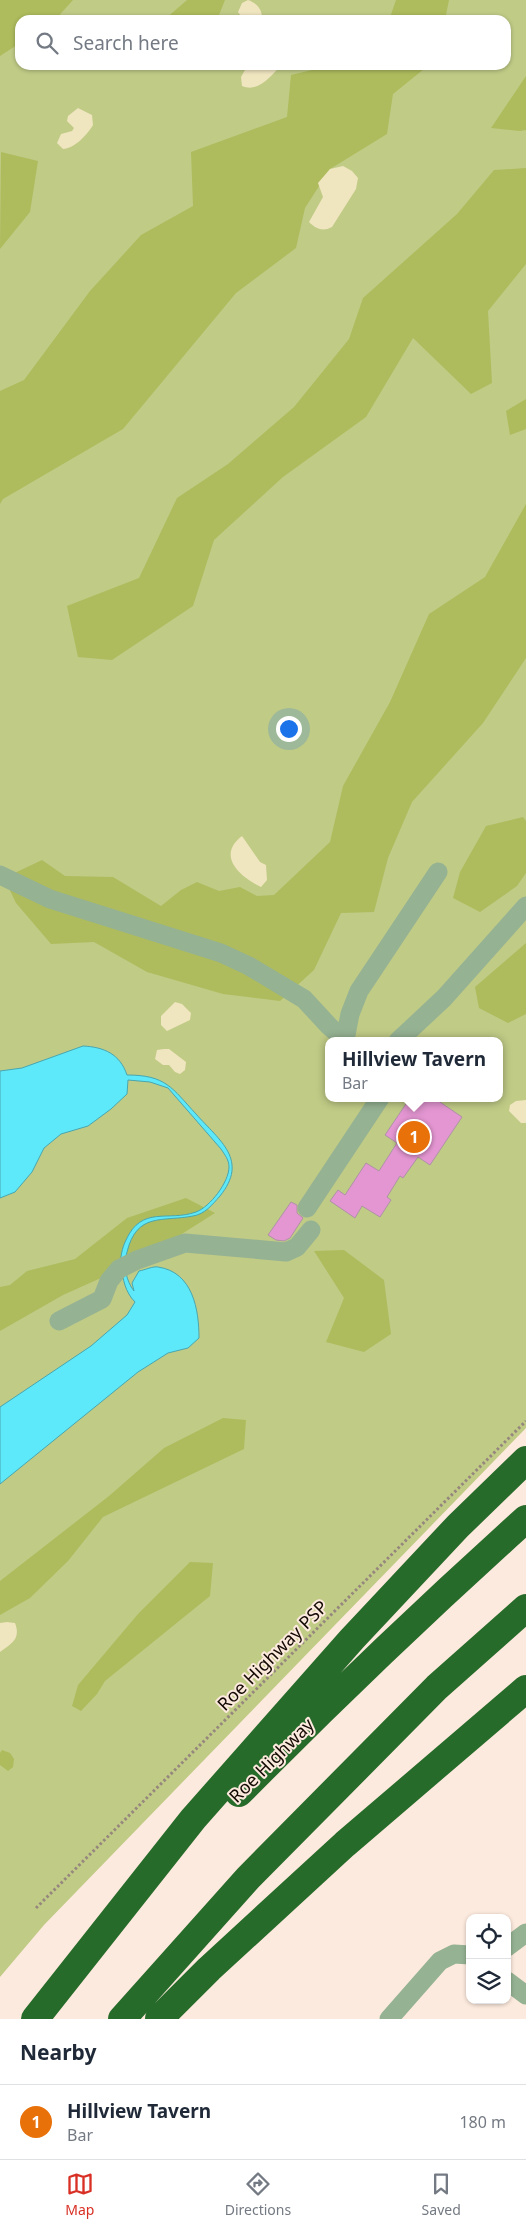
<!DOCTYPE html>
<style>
body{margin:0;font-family:"Noto Sans",sans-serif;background:#f6f6f7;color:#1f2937}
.controls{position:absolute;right:15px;bottom:15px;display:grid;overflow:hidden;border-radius:10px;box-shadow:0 1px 4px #0004}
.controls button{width:45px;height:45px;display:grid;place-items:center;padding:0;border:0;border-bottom:1px solid #e0e1e3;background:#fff;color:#1f2937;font:25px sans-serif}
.you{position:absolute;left:288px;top:728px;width:18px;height:18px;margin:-12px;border:4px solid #fff;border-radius:50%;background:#1a73e8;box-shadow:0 0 0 8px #1a73e833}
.badge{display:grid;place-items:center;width:32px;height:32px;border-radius:50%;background:#d93025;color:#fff;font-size:16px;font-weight:700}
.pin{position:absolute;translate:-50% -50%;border:2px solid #fff;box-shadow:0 1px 5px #0006}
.popup{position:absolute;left:325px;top:1037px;width:178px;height:65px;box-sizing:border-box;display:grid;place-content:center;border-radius:10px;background:#fff;filter:drop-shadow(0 1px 4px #0005);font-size:16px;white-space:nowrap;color:#747a83}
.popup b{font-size:19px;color:#1f2937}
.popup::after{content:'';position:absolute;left:50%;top:100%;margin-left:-10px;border:10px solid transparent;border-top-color:#fff}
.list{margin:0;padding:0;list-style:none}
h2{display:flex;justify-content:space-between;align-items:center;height:65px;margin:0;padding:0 20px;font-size:21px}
h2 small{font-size:16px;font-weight:400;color:#747a83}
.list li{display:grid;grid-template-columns:32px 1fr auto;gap:15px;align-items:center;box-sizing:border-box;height:75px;padding:0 20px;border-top:1px solid #e0e1e3}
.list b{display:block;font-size:19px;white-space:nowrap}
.list p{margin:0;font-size:16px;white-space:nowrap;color:#747a83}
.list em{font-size:16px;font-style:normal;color:#747a83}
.icon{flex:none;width:28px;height:28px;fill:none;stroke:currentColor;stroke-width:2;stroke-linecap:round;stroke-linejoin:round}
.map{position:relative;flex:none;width:526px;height:2019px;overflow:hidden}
.search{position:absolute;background:#fff;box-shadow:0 1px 4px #0004;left:15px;right:15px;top:15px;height:55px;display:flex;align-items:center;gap:12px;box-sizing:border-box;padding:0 18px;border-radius:15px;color:#747a83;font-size:19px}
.sheet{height:140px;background:#fff}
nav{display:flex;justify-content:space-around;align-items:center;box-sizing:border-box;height:70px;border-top:1px solid #e0e1e3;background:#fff;font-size:14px;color:#747a83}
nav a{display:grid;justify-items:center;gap:2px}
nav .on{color:#d93025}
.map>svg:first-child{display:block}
</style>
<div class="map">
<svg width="526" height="2019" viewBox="0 0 526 2019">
<rect width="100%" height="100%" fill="#fdeade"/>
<path fill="#c0cb86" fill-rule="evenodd" d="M4 0H526V1428L44 1925 0 1977V4ZM20 20H506V65H20ZM329 1041H499V1098H329Z"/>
<path fill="#aebc5d" d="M0 0H73L55 20H20V43L0 56Z
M187 0H225L217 20H164Z
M396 0H449L445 20H389Z
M333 65H429L393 94 387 134 330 169 305 208 296 248 236 293 123 429 3 499 0 504V391L24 380 90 291 141 235 193 206 191 152 287 117 291 75Z
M526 76V130L520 131 491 128Z
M1 152 38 161 30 212 0 249Z
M526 168V264L488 311 492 383 471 394 413 338 366 417 283 477 214 540 193 606 112 660 78 657 67 606 139 578 177 498 228 464 294 407 349 339 363 298 457 214 494 170Z
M526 399V429L510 435 506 411Z
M526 504V658L483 723 412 802 388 858 374 912 341 913 314 970 280 1001 223 994 147 972 94 942 51 944 16 903 4 878 42 860 65 876 113 877 161 906 181 890 197 882 219 891 240 887 257 896 274 895 330 842 343 786 390 702 429 614 485 577Z
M523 817 526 821V873L517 886 480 912 453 898 460 872 486 826Z
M526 943V1014L508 1023 479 1008 475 987Z
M186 1198 215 1213 139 1261 63 1295 0 1331V1287L10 1285 27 1271 75 1259 127 1218Z
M344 1250 384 1280 391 1334 364 1352 326 1342 344 1298 314 1251Z
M223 1418 246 1420 244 1449 103 1517 68 1561 30 1598 0 1615V1581L109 1496 164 1448Z
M190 1562 213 1563 210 1596 105 1681 97 1694 81 1711 72 1706 78 1685 138 1614Z
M2 1750 10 1753 14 1759 13 1767 8 1771 0 1765V1753Z"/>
<path fill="#efe5bf" d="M248 0C257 3 264 11 261 20H244L238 12 242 3Z
M256 65H282C270 76 259 93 242 86L241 77 245 70Z
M78 108 92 115 93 125C88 134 74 149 63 149L57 143 61 134 72 131 74 128 67 121 68 116Z
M343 166 352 171 358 178 356 189 332 227C323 232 316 229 309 222L323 197 318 183 330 169Z
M242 836 260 862 266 865 267 880 261 887C240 877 216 856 242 836Z
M175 1002 182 1004 191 1013 190 1020 167 1031 161 1025V1016Z
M164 1049H169L186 1062 185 1070 180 1074 175 1072 169 1065H163L155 1059 157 1050Z
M526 1100V1123H521L509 1111 510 1105 516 1101Z
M7 1622 15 1623C21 1639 12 1643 0 1652V1623Z"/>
<path fill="#5ee9fa" stroke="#48a6b0" d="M83 1046C104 1047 120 1054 127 1075 166 1075 172 1088 196 1114 220 1141 249 1160 220 1196 212 1205 205 1214 193 1216 162 1222 137 1212 127 1252 123 1265 126 1281 134 1291L132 1283 139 1271C145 1270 153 1266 158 1267 193 1272 199 1310 199 1338L188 1348 168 1353 138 1372 0 1484V1407L91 1346 127 1315 135 1302C125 1292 123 1279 121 1266 120 1258 122 1248 126 1240 142 1205 168 1222 196 1212 210 1207 229 1182 229 1167 229 1160 225 1155 221 1149L168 1088 150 1082 128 1080 127 1094 111 1109 88 1126 61 1134 44 1148 32 1172 15 1192 0 1198V1071L22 1068Z"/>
<path fill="#e496d2" stroke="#ae92a6" d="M410 1098H434L462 1117 430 1165 418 1157 403 1178 400 1176 387 1197 391 1200 380 1217 362 1206 355 1218 330 1201 338 1190 345 1195 366 1163 379 1171 397 1143 385 1135Z
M291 1202 297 1205V1213L303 1218 290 1238 284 1241 276 1240 268 1235Z"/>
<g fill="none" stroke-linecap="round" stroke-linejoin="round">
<path stroke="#96877e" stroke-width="3" stroke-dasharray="2.5 2.5" stroke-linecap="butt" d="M36 1908 526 1421"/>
<path stroke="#95b293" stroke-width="19" d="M0 875 50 899 221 953 249 966 304 999 329 1026 346 1041
M345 1040 350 1014 359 991 438 872
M398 1041 444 998 526 906
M307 1208 380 1098
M59 1321 102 1299 109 1281 119 1269 137 1260 185 1243 286 1252 297 1247 311 1230
M507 1947 526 1933
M507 1981 526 1995
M389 2019 440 1961 454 1954 470 1955"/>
<path stroke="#276b2a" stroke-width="28" d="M239 1793C332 1699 427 1608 526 1519
M35 2019 193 1819 352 1639 458 1526 526 1460
M122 2019 248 1878 437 1687 526 1608
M159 2019 209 1969 345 1844 526 1689"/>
</g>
<g text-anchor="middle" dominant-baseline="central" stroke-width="4" stroke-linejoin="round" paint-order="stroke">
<g font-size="18" fill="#150b05" stroke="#fdeade">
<text transform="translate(272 1655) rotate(-45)">Roe Highway PSP</text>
<text transform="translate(271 1760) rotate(-45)">Roe Highway</text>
</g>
</g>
</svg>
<div class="controls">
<button><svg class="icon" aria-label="locate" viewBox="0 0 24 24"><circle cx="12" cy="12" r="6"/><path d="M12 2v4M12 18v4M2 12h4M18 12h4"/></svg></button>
<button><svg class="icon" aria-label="layers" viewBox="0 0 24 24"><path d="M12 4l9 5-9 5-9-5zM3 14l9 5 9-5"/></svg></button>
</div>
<div class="you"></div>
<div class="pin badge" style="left:414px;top:1137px;background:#e8710a">1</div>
<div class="popup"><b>Hillview Tavern</b>Bar</div>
<div class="search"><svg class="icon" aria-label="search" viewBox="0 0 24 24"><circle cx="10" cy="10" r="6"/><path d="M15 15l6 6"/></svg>Search here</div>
</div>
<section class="sheet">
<h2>Nearby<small></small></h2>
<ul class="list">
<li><span class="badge" style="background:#e8710a">1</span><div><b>Hillview Tavern</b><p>Bar</p></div><em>180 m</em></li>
</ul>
</section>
<nav>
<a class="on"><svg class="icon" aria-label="map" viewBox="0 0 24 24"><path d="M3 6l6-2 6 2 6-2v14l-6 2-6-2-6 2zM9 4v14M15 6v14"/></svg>Map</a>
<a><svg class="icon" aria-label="directions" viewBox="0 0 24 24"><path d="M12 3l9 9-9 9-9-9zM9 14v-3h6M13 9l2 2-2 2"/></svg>Directions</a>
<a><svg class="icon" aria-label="saved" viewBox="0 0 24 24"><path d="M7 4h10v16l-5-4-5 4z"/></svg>Saved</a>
</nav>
